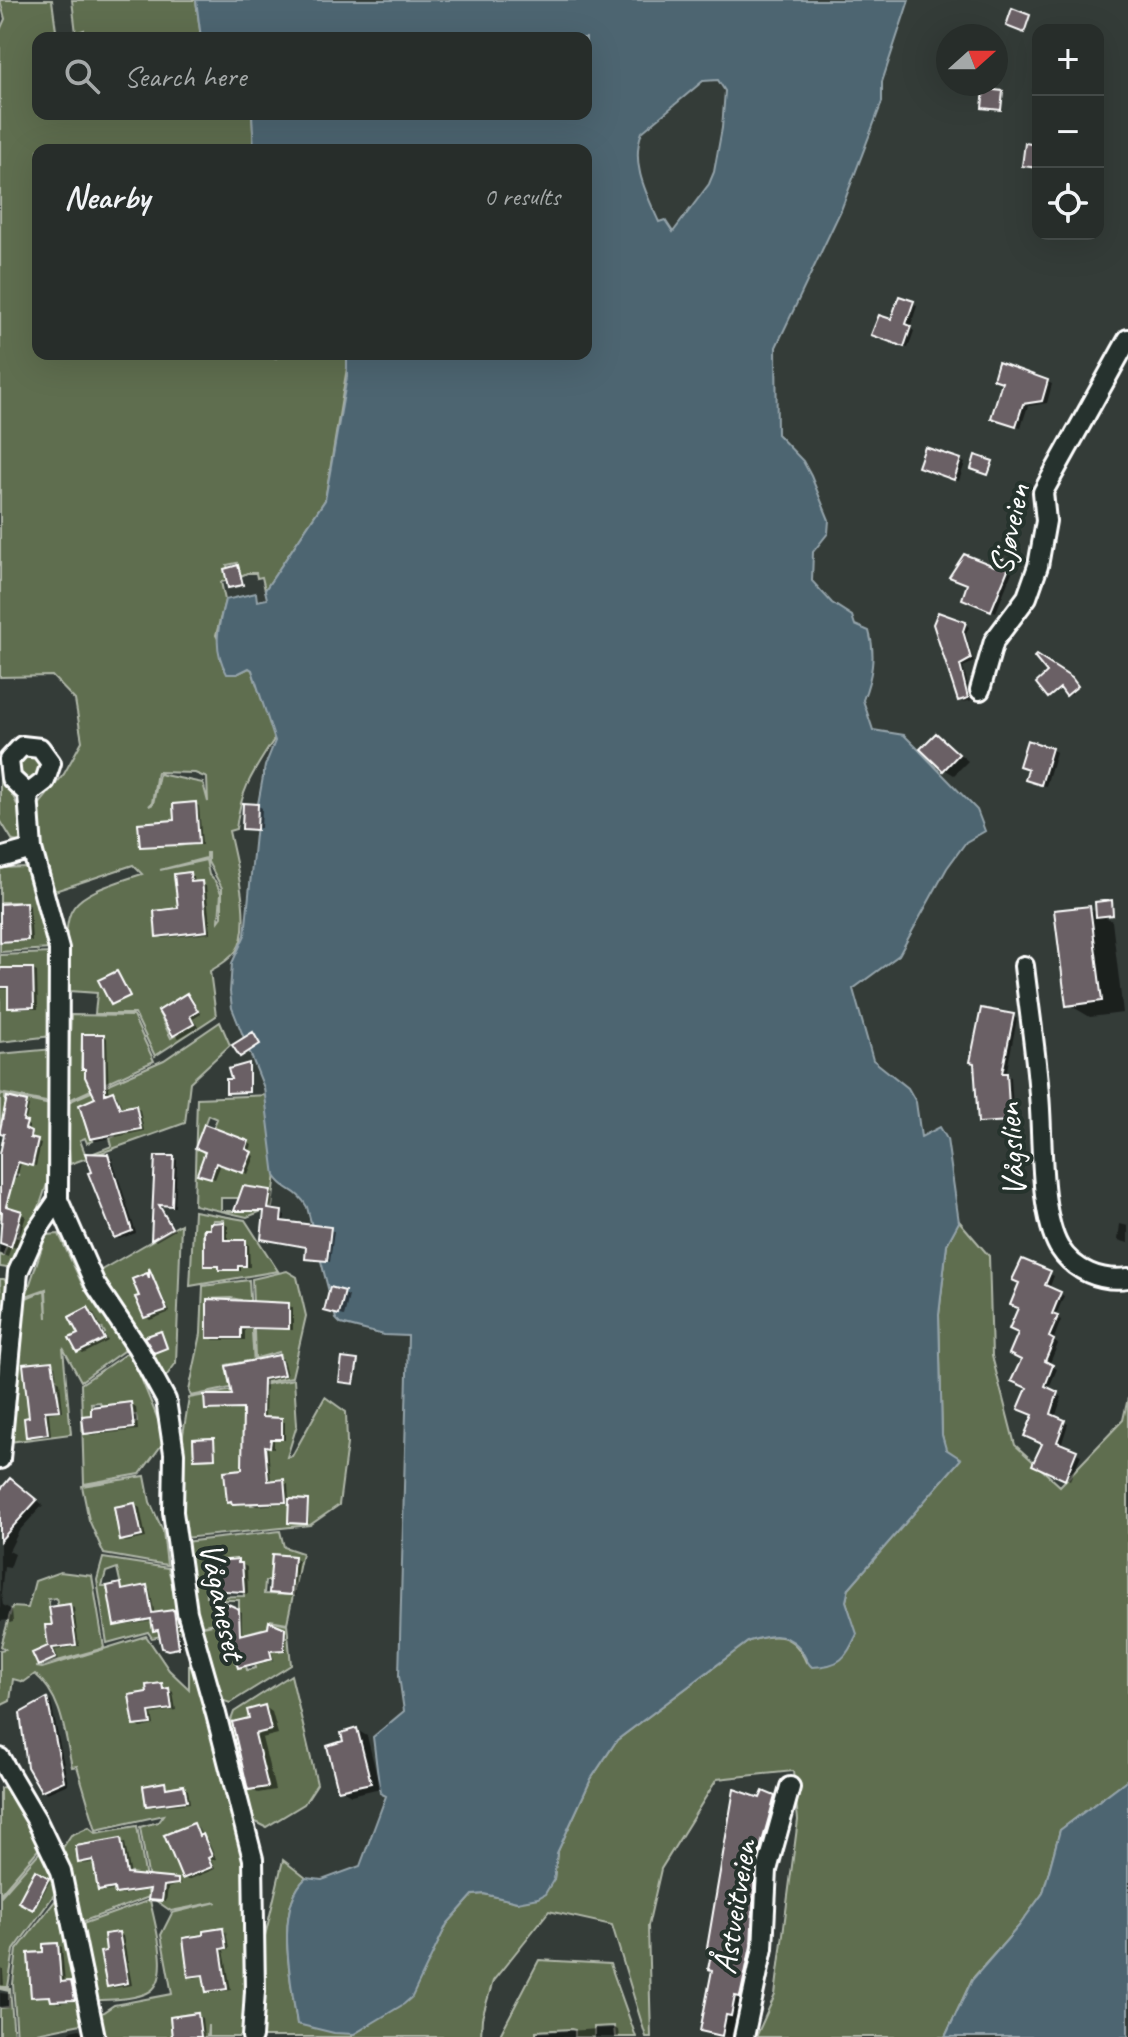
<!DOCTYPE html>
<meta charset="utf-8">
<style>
body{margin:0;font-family:Caveat,sans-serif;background:#333936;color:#f1f3f6}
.controls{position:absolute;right:24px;top:24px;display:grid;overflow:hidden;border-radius:16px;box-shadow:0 8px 32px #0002}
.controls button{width:72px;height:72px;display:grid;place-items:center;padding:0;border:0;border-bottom:2px solid #434947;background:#272d2a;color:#f1f3f6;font:40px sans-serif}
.compass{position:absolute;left:936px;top:24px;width:72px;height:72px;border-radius:50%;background:#272d2a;box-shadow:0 8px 32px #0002;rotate:69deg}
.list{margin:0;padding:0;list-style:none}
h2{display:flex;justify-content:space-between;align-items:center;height:104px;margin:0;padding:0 32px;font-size:34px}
h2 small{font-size:26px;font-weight:400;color:#a4a8a8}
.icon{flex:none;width:44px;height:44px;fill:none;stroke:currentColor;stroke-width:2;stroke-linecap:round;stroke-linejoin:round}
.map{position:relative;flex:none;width:1128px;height:2037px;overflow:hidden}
.search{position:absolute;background:#272d2a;box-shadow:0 8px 32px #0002;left:32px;top:32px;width:560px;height:88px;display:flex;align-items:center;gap:20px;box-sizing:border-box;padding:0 28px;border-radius:16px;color:#a4a8a8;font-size:30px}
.panel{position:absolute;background:#272d2a;box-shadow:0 8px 32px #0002;left:32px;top:144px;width:560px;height:216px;border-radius:16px}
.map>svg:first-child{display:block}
</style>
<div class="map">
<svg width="1128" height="2037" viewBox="0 0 1128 2037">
<rect width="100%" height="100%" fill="#343c38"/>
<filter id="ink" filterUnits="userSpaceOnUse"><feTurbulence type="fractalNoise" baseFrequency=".0125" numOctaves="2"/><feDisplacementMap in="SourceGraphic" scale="16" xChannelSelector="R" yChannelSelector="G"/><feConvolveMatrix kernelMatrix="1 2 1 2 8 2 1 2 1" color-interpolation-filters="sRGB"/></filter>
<g filter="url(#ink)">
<path fill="#5f6e50" stroke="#afb6a8" stroke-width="2" fill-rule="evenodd" d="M0 0H52L57 38H38V114H252L254 150H38V354H262L276 358 278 354H347L348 362 325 500 265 590 262 577 257 578 256 573H247L241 576 237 563 227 565 230 580 221 582 225 600 216 635 237 674 249 668 252 670 275 738C253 772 241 788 236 829L229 831C235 860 254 927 236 951 229 960 219 966 210 971L216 1016 155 1056 135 1014H95L97 993 70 991C64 906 56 901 142 874L133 865 52 892 41 851 38 806 64 774 82 741 75 700 52 676 0 677V30L5 19ZM157 772 195 773 207 778 208 802 203 783 159 774 153 804 149 806 152 803ZM196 802 199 843 177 846 173 805ZM206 853H208V862L222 888V917L219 921 221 893 215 881 209 875 206 860 160 870 206 858ZM190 872 191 882 202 881 207 931 157 937 154 911 181 908 178 885H175L174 874ZM116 971 129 995 111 1005 99 981ZM187 993 198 1011 190 1016 194 1024 171 1038 158 1011Z
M72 0H196L201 38H84V30L76 33Z
M29 752H36L43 766 34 785 21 778 18 764Z
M0 780C18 797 22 815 23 839L20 842 13 841 0 820Z
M26 867 51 949 0 952V942L28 940 26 902H0V868Z
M51 953 52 1036 0 1042V987L8 986V1007H34L33 968H0V955Z
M71 1015 133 1016 154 1061 67 1101ZM82 1034H104V1068H81Z
M220 1022 230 1045 190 1082 185 1123 70 1164 66 1103 164 1060ZM113 1091 123 1114 109 1122 115 1136 110 1138 112 1146 86 1156 80 1140 85 1138 87 1143 93 1141 89 1129 87 1130 80 1105Z
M53 1049 51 1103 0 1093V1054Z
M0 1094 50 1105 52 1169 21 1261 7 1268 0 1267V1255L3 1256 7 1245 11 1246 15 1236 18 1237 20 1219 2 1213 0 1219V1194L9 1196 14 1178 0 1171 19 1175 0 1169 17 1166 18 1162 33 1165 38 1140 30 1138 25 1129 27 1122 20 1121 27 1102 5 1097V1102L8 1103 0 1130Z
M270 1095 278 1156 272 1207 247 1217 194 1205 197 1098ZM208 1115 217 1119 213 1128 251 1152 243 1172 225 1167 227 1160 203 1152 197 1144ZM221 1198H248V1211H221Z
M194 1211 245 1220 278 1271 190 1286ZM213 1220H224V1231L219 1232V1239H203V1230L210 1229ZM246 1240V1266H238L237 1270H219V1266H204V1241Z
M959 1221 989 1256 992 1356 1015 1445 1060 1486 1123 1420 1128 1398V1779L1060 1830 1043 1893 1019 1926 972 1979 945 2037H756L775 1995 798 1820 793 1771 717 1779 661 1869 648 1926 651 2037H646L612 1925 549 1911 493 1981 482 2018 481 2037H208V2025L207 2037H201L197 2013 170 2017 172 2037H100L96 2017 114 2005 172 1994 161 1935 172 1913 217 1902 171 1911 152 1898 140 1827 158 1822 163 1815 96 1830 77 1766 72 1767C65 1734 62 1696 35 1674L24 1682 13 1679 10 1701 0 1706V1650L5 1649 1 1646 12 1607 28 1608 35 1581 60 1572 92 1576 104 1648 36 1667 42 1668 146 1636 169 1670 189 1689V1646L223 1766 243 1855 244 2025 283 1860 306 1878C273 1908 292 1984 297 2024L354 2034 411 1997 447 1924 473 1895 484 1894 517 1902 554 1879 557 1853 591 1779 617 1740 749 1641C778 1633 793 1633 806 1662L856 1634 846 1601 849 1588 960 1460 945 1449 942 1435 939 1315 947 1244ZM56 1598 58 1606 70 1605 75 1638 46 1635 45 1626 52 1625 48 1599ZM162 1683 163 1689 169 1688 172 1708 149 1712 150 1723 135 1726 129 1695 147 1692 146 1685ZM165 1782 166 1788 184 1785 186 1799 168 1804 146 1806 143 1786ZM193 1823 199 1836 203 1834 212 1856 208 1858 212 1867 164 1835ZM223 1928 189 1977 183 1938 203 1935V1931ZM224 1973 227 1989 206 1992 204 1976Z
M181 1224 176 1363 161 1383 96 1273ZM151 1272 163 1302 136 1298 139 1296 132 1279ZM161 1331 167 1347 150 1354 143 1337Z
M59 1234 83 1286 101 1314 130 1346 81 1381 63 1348 71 1434 9 1442 24 1299 45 1290 47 1318 46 1289 26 1296 46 1235ZM88 1307 100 1329 102 1328 105 1333 103 1335 78 1334 69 1317ZM54 1377 56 1378 60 1410 42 1412 41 1406 28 1407 25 1380ZM45 1415 48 1434 27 1437 25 1418Z
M287 1271 297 1277 306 1316 292 1377 256 1384 252 1279ZM279 1352 284 1374 262 1379 257 1358Z
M0 1279H4L12 1291 0 1379 2 1345Z
M249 1280 255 1383 191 1396 189 1391 201 1334 203 1286ZM231 1298 241 1300V1338H220L208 1299ZM248 1361 253 1381 230 1385 226 1365Z
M130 1351 166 1439 140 1474 84 1484 81 1384ZM100 1402 101 1406 131 1402 133 1415H136L137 1422 134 1423V1428L85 1434 93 1415 91 1403Z
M294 1379 297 1425 287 1457 292 1456 325 1397 346 1412 347 1444 339 1505 310 1525 184 1538 178 1465 189 1398ZM262 1401V1417L282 1418V1439H271L270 1446H261ZM213 1438 214 1458 194 1459 193 1439ZM225 1471H267L268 1481 284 1480 286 1501 251 1505 250 1502 232 1504 228 1502ZM289 1499 308 1500 307 1524 288 1523Z
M145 1476 150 1502 163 1531 167 1565 104 1554 89 1520 82 1486ZM135 1503 142 1536 120 1541 115 1507Z
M280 1531 284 1547 302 1553 287 1623 270 1620 287 1624 291 1665 230 1703 219 1699 199 1627 230 1620 199 1626 189 1588 184 1542ZM272 1555 294 1556 291 1595 264 1594 265 1581H270ZM237 1560 238 1563H242L244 1596 206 1597 205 1569 216 1568V1561ZM213 1600H239V1615L218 1621 214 1618ZM269 1622 285 1628 283 1650 270 1651 272 1659 255 1663 256 1668 247 1670 246 1666 238 1668 231 1643 226 1644 225 1639 262 1629 266 1636Z
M103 1558 168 1568 184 1631 152 1638 148 1632 107 1643 97 1580ZM117 1568 122 1590 153 1619 115 1625 107 1586H102L106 1572Z
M291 1675 317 1784 304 1804 266 1827 248 1818 227 1731 234 1712Z
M3 1787 17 1795 43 1844 0 1894V1788Z
M137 1826 149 1897 76 1924 60 1852 71 1835 89 1827 96 1833ZM121 1839 127 1874 131 1873 133 1889 115 1894 114 1888 98 1891 93 1860 78 1862 76 1846Z
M44 1847 62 1884 14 1950 8 1987H0V1897ZM35 1871 49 1878 33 1910 19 1902Z
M62 1892 86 2023 17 2037 13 1984 17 1950ZM58 1943 60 1965 54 1982 73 1981 74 2000 51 2001 50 1996H31L28 1953 43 1952V1944Z
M150 1900C154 1923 174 1981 147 1993 132 2000 108 1999 91 2001L77 1926ZM119 1932 128 1983 107 1986 101 1953 107 1951 104 1935Z
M539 1960 610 1964 636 2037H615L614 2026 594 2027V2037H575V2030L571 2029 536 2031V2037H501V2033Z
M0 1989H10L14 2037H0V2008L9 2007V1991Z"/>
<path fill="#4d6571" stroke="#94a3aa" stroke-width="2" fill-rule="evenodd" d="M196 0H909L882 82V102L841 210 776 347 777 434 803 461 811 476 829 520 828 533 813 552 812 581 832 603 852 616 855 625 869 631C876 655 872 677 863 700L873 730 904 735 915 746 977 810 985 831 966 842 947 868 899 955 853 989 873 1060 908 1088 916 1102 921 1137 940 1127 947 1139 959 1222 947 1244 939 1315 942 1435 946 1449 961 1459 849 1588 846 1601 857 1634C845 1659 841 1666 812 1667 805 1661 804 1652 798 1646 784 1631 766 1636 749 1641L617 1740 591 1779 557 1853 554 1879 545 1894 538 1898 517 1902 484 1894 473 1895 447 1924 412 1997 404 2004 354 2034 334 2033 297 2024C292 1984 273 1908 306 1878L322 1880 360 1866 386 1796 380 1793 373 1737 404 1711 399 1676 408 1336 384 1335 341 1324 336 1319 307 1207C297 1188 285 1192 275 1176L264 1088 232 1008 230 992 232 963 245 935 258 804 265 766 275 741 252 670 249 668 237 674H227C212 648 218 627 225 600L256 593 257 601 267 599 265 590 325 500 347 377V354H586V150H254L252 114H586V38H201ZM718 80 725 91 722 128 714 172 709 184 673 232 665 220 659 222C646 193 630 163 642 132L703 81Z
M1128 1779V2037H945L972 1980 1019 1926 1043 1893 1060 1830Z"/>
<path fill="#0007" d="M1038 81V95L1032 91Z
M1030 140 1038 141V169L1024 164Z
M913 303 917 306 910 328 914 331 908 348 878 337Z
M1047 382 1052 384 1047 403 1028 406 1021 427 998 420Z
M960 461 965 463 959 481 924 469Z
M1010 564 1014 567 996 612 969 601 995 569Z
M936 624H965L969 627 966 634 974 662 963 667 972 700 964 702 960 700Z
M1073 682 1078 688 1069 696 1062 688 1051 697 1039 684Z
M937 735 968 761 954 775 944 769Z
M1051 749 1056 752 1046 786 1031 782 1030 769Z
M195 804 199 806 202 845 146 847 142 845 176 822Z
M258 806 262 808 261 828 246 829 244 828Z
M190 874 194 877 195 884 206 886 211 933 163 938 158 936 180 910Z
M1111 902 1114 915 1104 916 1112 921 1123 1013 1090 1017 1068 1004 1089 908 1098 913Z
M26 904 30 906 32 941 0 943V906Z
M0 970H33L37 972 38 1009H15L10 1006V989H0Z
M187 995 192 998 201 1014 193 1019 198 1027 179 1038 175 1035Z
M1013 1016 1017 1019 1006 1075 1011 1077 1014 1122 985 1124 980 1122 976 1064Z
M103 1036 107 1038 109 1095 113 1093 117 1095 123 1110 135 1107 140 1110 144 1131 96 1141 92 1138Z
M26 1104 29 1106 25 1124 29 1126V1134L33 1136 32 1141 41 1144 36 1166 21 1163 17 1178 0 1177V1163Z
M248 1143 252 1145 249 1153 255 1156 248 1174 221 1164 215 1179 204 1175 207 1152Z
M107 1156 112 1158 136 1233 119 1239 115 1237Z
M157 1158 177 1160 175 1207 161 1206 175 1230 156 1241 153 1239Z
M270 1192 274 1194 272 1212 285 1215 284 1224 334 1231 330 1262 307 1258 308 1247 266 1212 236 1210Z
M5 1208 26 1216 16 1248 11 1246 8 1257 0 1254V1226Z
M224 1224 228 1226V1242L249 1244 250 1267H241V1271H225L221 1267 206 1265Z
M1120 1224 1128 1226V1243L1118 1240Z
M1023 1261 1054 1276 1049 1289 1064 1296 1055 1317 1061 1320 1053 1341 1058 1344 1049 1365 1057 1369 1048 1390 1062 1397 1055 1418 1068 1424 1061 1446 1081 1455 1070 1480 1039 1467 1044 1444 1023 1359 1020 1333Z
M151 1272 170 1312 150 1320 146 1317 141 1297 147 1275 151 1277Z
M332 1290 349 1296 344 1316 331 1312Z
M288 1305 293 1308V1330H245V1340H214L209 1337Z
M88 1309 93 1312 108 1341 83 1354 79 1351Z
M279 1357 283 1359 287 1376 266 1381 265 1419 285 1422V1440H274V1448L268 1447 271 1483 288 1484 289 1501 309 1502V1523H292L291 1503 256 1506 252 1504 237 1505 229 1501 244 1471 245 1410 210 1411 207 1409 234 1397Z
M357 1362 356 1384 342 1382Z
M51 1363 55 1366 57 1380 60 1382 63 1411 49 1413 51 1436 32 1438 28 1435 31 1419Z
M131 1404 136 1407 138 1430 91 1435 86 1433 94 1417Z
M18 1484 43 1505 19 1531 9 1551 15 1554 10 1568 4 1567 1 1593 3 1605 12 1610 13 1622 9 1623V1620L0 1621V1492Z
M135 1505 140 1508 146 1538 126 1542 121 1540Z
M293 1558 298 1561 295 1596 271 1592Z
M237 1562 247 1567 248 1594 212 1591 208 1588 218 1570Z
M121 1585 125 1592 147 1587 150 1590 155 1615 173 1612 177 1614 182 1649H168L155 1630 154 1621 120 1626 116 1624Z
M70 1606 74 1608 79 1646 55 1650 59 1660 44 1666 40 1664 50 1647 54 1626Z
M238 1610 242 1612V1636L270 1629 271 1624 287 1632 286 1651 272 1652 274 1660 243 1668 239 1667 233 1644 228 1643Z
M162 1685 173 1692 176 1710 152 1714 154 1725 141 1728 136 1725 149 1693Z
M47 1700 51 1702 68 1784 47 1793 42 1790Z
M265 1707 272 1712 278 1734 262 1738 275 1790 258 1793 250 1789 251 1719Z
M357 1730 367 1736 380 1788 351 1795 340 1789 345 1742Z
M165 1784 170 1789 183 1787 188 1790 190 1803 153 1807 148 1805Z
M774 1798 783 1803 759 1952 740 2020 735 2019 731 2037 711 2035 702 2030 714 1970V1950L709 1947Z
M193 1825 198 1828 202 1836 207 1839 216 1859 211 1860 215 1869 188 1880 184 1878Z
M121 1841 125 1843 131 1876 181 1883 168 1888 166 1902 151 1898V1890L121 1895 116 1890 104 1892 100 1890 95 1862 84 1864 80 1861Z
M35 1873 50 1881 35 1909 21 1902Z
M222 1930 226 1932 229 1949 224 1950 231 1990 212 1993 208 1991 205 1976 194 1978 190 1976Z
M118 1934 123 1936 132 1985 113 1988 108 1986Z
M58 1945 62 1947 65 1984 75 1986 78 2001 57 2003 52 1997 37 1998 33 1996 45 1954Z
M0 1968 3 1970 4 1985H0Z
M0 1993 10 1994V2008H0Z
M197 2015 202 2018 204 2037H174Z
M614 2028 618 2030 619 2037H538V2033Z
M80 2029 84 2037H72L70 2031Z"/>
<path fill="#6a6065" stroke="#fff" stroke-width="2" d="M1012 8 1030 15 1024 33 1006 26Z
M984 89 1003 91 1001 110 982 108Z
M1025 143 1038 145V168L1022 166Z
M899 296 914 301 906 324 911 326 904 347 871 335 879 315 891 319Z
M998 362 1048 380 1042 401 1023 404 1016 426 991 418 1002 382 993 379Z
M925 447 961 459 954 480 918 467Z
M975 455 993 461 988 475 971 469Z
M964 554 994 566 997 557 1011 562 991 611 962 599 967 584 949 577Z
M238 565 243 585 228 588 224 569Z
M938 612 966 622 963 631 971 659 960 665 968 698 958 701 933 624Z
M1036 655 1072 678 1078 686 1066 696 1060 688 1048 698 1036 683 1047 673 1034 657Z
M936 733 959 754 943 771 920 749Z
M1027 740 1052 748 1041 785 1025 780 1028 769 1019 766Z
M196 802 199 844 140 847 138 823 174 820 173 804Z
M243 803 258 804 257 830 242 829Z
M190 872 191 882 202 881 207 931 156 937 154 911 178 908 174 874Z
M1112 900 1113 915 1096 917 1095 902Z
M26 902 28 940 0 942V904Z
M1090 906 1102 1001 1066 1006 1054 910Z
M0 968H33L34 1007 8 1008V987H0Z
M117 971 130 996 111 1005 98 980Z
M187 993 198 1011 190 1016 194 1024 173 1036 158 1011Z
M981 1008 1014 1014 1002 1073H1007L1010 1121 978 1123 974 1063 970 1062Z
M253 1032 260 1044 240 1057 232 1045Z
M82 1034H104L105 1094 113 1091 120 1108 136 1105 141 1129 90 1139 79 1105 95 1098 85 1077V1069H82Z
M249 1063V1092L226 1093V1079H231L228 1069Z
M7 1097 27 1102 23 1121 27 1122 25 1129 31 1132 30 1138 38 1140 32 1166 18 1162 6 1206 22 1211 11 1247 0 1243 2 1212H0V1154L4 1134 0 1133V1130Z
M204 1124 249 1141 246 1149 252 1152 243 1173 216 1163 211 1178 197 1174 205 1152 195 1148Z
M85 1153 108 1154 132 1231 114 1238 88 1173 92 1172Z
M155 1156H174L172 1206 159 1205 172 1228 151 1240Z
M243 1186 271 1190 268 1209 282 1211 281 1221 331 1227 327 1261 305 1259 306 1247 261 1239 264 1211H234Z
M224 1222V1240H246V1266H238V1270H219V1266H204V1229H210V1223Z
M1022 1259 1051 1271 1045 1285 1061 1292 1052 1314 1058 1316 1049 1337 1054 1340 1045 1361 1053 1365 1045 1386 1058 1392 1051 1414 1065 1420 1057 1442 1077 1450 1065 1480 1032 1465 1042 1444 1024 1436 1033 1415 1018 1409 1027 1388 1011 1381 1021 1360 1009 1354 1018 1333 1009 1329 1018 1308 1010 1305 1019 1283 1012 1280Z
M149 1268 167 1310 144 1318 135 1297 139 1296 132 1279 147 1273 149 1278Z
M330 1287 345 1291 339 1315 324 1311Z
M207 1299 289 1303V1329L241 1328V1338H207Z
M88 1307 105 1339 77 1353 69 1338 78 1334 69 1317Z
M161 1331 167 1348 154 1353 144 1337Z
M279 1355 284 1375 263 1379 262 1417 282 1418V1439H271L270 1447 265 1446 268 1481 284 1479 286 1502 232 1504 231 1501 227 1502 224 1471 242 1469 243 1409 205 1410 204 1395H232L226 1366Z
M342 1358 358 1360 354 1384 339 1382Z
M52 1361 60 1410 45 1411 48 1434 26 1437 24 1418 29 1417 23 1364Z
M131 1402 134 1428 84 1434 82 1416 91 1415V1407Z
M214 1438 215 1458 194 1459 193 1439Z
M10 1478 37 1500 0 1541V1490Z
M289 1499 308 1500 307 1524 288 1523Z
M135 1503 142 1536 120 1541 114 1507Z
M272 1554 294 1556 291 1595 269 1593Z
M238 1559V1563H242L244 1592 206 1590 205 1569 216 1568V1561Z
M121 1583 122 1590 147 1585 152 1613 174 1610 179 1648 168 1650 162 1648 158 1630 153 1631 151 1619 114 1626 107 1586Z
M213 1597 239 1609 240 1635 268 1628 269 1621 285 1628 284 1650 270 1651 272 1659 238 1668 231 1643 226 1644 220 1621 214 1619Z
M70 1604 76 1645 52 1648 56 1658 38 1666 32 1653 48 1646 45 1625H52L49 1607Z
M162 1683 163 1689 169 1688 172 1709 149 1712 151 1724 134 1726 129 1695 147 1692 146 1685Z
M47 1698 64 1781 41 1791 27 1767 20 1713Z
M265 1705 271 1730 255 1734 268 1787 248 1790 232 1722 249 1718 247 1710Z
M357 1728 371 1783 338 1790 327 1746 343 1741 341 1733Z
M165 1782 166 1788 184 1785 187 1801 146 1806 143 1786Z
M734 1789 760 1798 763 1791 775 1796 755 1867 751 1946 740 1997 735 1996 731 2016 726 2015 722 2036 700 2031 712 1970 708 1969 712 1949 707 1948Z
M194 1823 199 1836 203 1834 212 1856 208 1858 212 1867 182 1879 164 1835Z
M121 1838 127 1874 178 1879V1884L164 1886 162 1901 148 1900 150 1889 115 1894 114 1888 98 1891 93 1860 78 1863 76 1846Z
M35 1870 49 1878 33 1910 18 1902Z
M223 1928 226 1948 221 1949 227 1989 206 1992 203 1975 188 1977 183 1938 203 1935V1931Z
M119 1932 128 1983 107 1987 100 1952 106 1951 104 1934Z
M58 1943 61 1982 71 1981 75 2000 51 2001 50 1996 31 1997 28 1953 43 1952V1944Z
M198 2013 201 2037H172L170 2017Z"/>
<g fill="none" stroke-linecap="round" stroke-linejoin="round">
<g stroke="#fff" stroke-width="24">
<path id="minor" d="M980 690 994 641 1027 597 1038 566 1046 521 1043 492 1128 339
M28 794 45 781 51 763 40 748 22 746 9 760 11 778 28 794 32 849 59 949 58 1200 95 1284 137 1347 166 1400 174 1453 173 1512 187 1612 216 1714 253 1859 255 1991 252 2037
M0 858 32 849
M1024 966C1029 1009 1036 1052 1039 1095 1043 1136 1039 1212 1059 1247 1074 1271 1101 1282 1128 1278
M0 1459 18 1272 36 1232 58 1200
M0 1758 36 1819 61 1871 95 2037
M744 2037 763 1948 767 1870 790 1787"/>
</g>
<use href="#minor" stroke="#26332d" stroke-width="18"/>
</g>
</g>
<g text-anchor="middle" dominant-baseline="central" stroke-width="8" stroke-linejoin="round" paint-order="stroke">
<g font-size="34" fill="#fff" stroke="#26332d">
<text transform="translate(1009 529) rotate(-78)">Sjøveien</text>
<text transform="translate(1011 1150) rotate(-94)">Vågslien</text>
<text transform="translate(223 1601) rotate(78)">Våganeset</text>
<text transform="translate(734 1907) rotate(-81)">Åstveitveien</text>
</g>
</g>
</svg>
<div class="controls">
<button>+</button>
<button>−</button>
<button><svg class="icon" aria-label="locate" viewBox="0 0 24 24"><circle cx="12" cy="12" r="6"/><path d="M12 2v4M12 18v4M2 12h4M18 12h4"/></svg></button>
</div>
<svg class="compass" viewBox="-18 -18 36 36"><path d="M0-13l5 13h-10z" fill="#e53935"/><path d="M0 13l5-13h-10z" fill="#a4a8a8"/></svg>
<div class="search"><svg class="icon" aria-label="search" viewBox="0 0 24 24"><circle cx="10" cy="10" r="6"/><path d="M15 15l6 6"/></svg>Search here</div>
<section class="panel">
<h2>Nearby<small>0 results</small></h2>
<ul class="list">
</ul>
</section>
</div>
